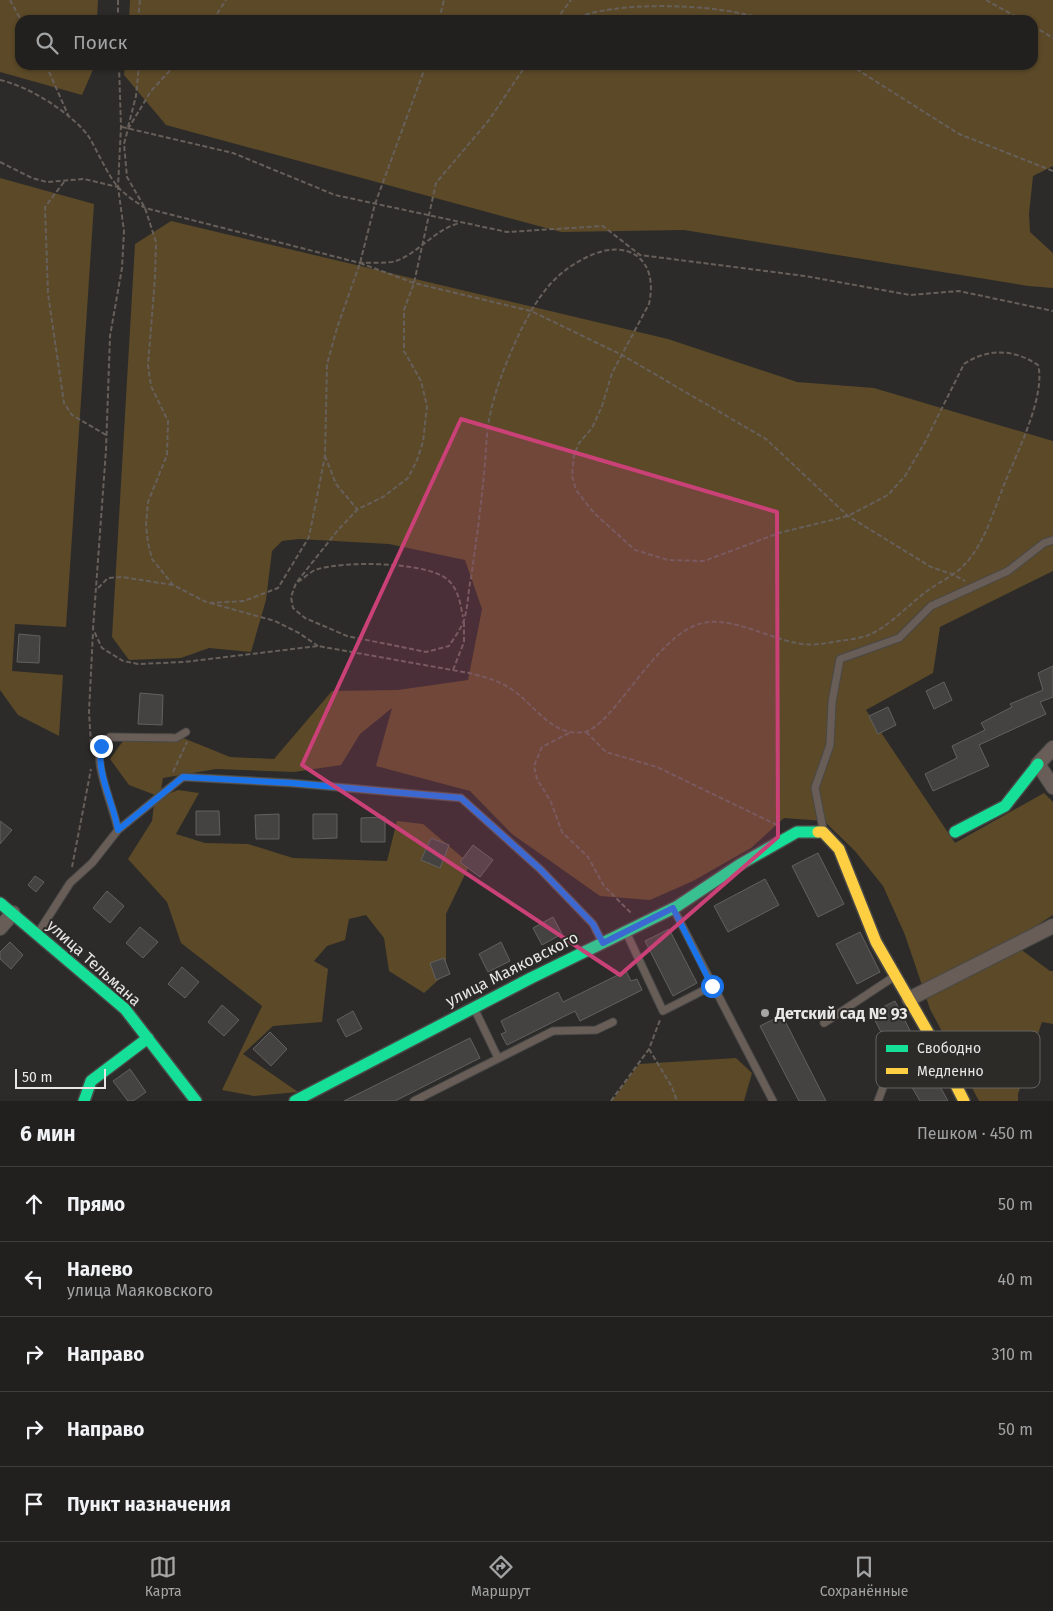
<!DOCTYPE html>
<html lang="ru">
<meta charset="utf-8">
<style>
body{margin:0;font-family:"Fira Sans",sans-serif;background:#292828;color:#f1f3f6}
.scale{position:absolute;left:15px;bottom:12px;width:91px;box-sizing:border-box;padding-left:5px;border:2px solid #e8e7e5;border-top:0;font-size:14px;line-height:18px;white-space:nowrap;color:#e8e7e5;-webkit-text-stroke:4px #2d2b28;paint-order:stroke}
.stop{position:absolute;width:15px;height:15px;margin:-11px;border:4px solid #1a73e8;border-radius:50%;background:#fff}
.stop.end{background:#1a73e8;border-color:#fff;box-shadow:0 1px 5px #0008}
.list{margin:0;padding:0;list-style:none}
h2{display:flex;justify-content:space-between;align-items:center;height:65px;margin:0;padding:0 20px;font-size:21px}
h2 small{font-size:16px;font-weight:400;color:#a2a3a4}
.list li{display:grid;grid-template-columns:32px 1fr auto;gap:15px;align-items:center;box-sizing:border-box;height:75px;padding:0 20px;border-top:1px solid #3e3e3d}
.list b{display:block;font-size:19px;white-space:nowrap}
.list p{margin:0;font-size:16px;white-space:nowrap;color:#a2a3a4}
.list em{font-size:16px;font-style:normal;color:#a2a3a4}
.icon{flex:none;width:28px;height:28px;fill:none;stroke:currentColor;stroke-width:2;stroke-linecap:round;stroke-linejoin:round}
.map{position:relative;flex:none;width:1053px;height:1101px;overflow:hidden}
.search{position:absolute;background:#21201f;box-shadow:0 1px 4px #0004;left:15px;right:15px;top:15px;height:55px;display:flex;align-items:center;gap:12px;box-sizing:border-box;padding:0 18px;border-radius:15px;color:#a2a3a4;font-size:19px}
.sheet{height:440px;background:#21201f}
nav{display:flex;justify-content:space-around;align-items:center;box-sizing:border-box;height:70px;border-top:1px solid #3e3e3d;background:#21201f;font-size:14px;color:#a2a3a4}
nav a{display:grid;justify-items:center;gap:2px}
nav .on{color:#a6a5a3}
.map>svg:first-child{display:block}
</style>
<div class="map">
<svg width="1053" height="1101" viewBox="0 0 1053 1101">
<rect width="100%" height="100%" fill="#2c2b29"/>
<path fill="#5b4928" d="M0 0H98L97 20H20V65H95L82 95 0 72Z
M130 0H1053V166L1033 176 1029 214 1030 232 1053 253V288L1028 286 684 230 561 232 166 125 124 75 125 65H1033V20H129Z
M0 178 94 204 66 627 15 624 12 671 63 675 59 736 18 715 0 690Z
M171 221 668 339 797 382 874 388 1053 441V571L940 627 933 673 866 710 955 843 1044 793 1053 802V915L1011 942 1050 971H1053V1024L1042 1022 1018 1094V1101H979L930 1009 905 935 883 886 855 851 824 821 784 818 751 848 693 881 650 900 600 896 512 834 470 791 376 766 392 708 360 734 341 765 294 772 216 769 163 778 160 797 178 790 199 793 176 834 205 843 248 844 293 858 387 861 397 821 423 824 470 864 446 914V973L424 993 389 971 384 938 366 915 349 919 345 940 327 946 314 961 328 969 322 1022 273 1026 243 1054 298 1092 254 1096 222 1090 262 1006 181 943 167 902 128 859 152 821 155 795 129 785 110 759 128 734 171 733 230 757 274 759 332 691 398 690 468 680 482 609 465 560 389 544 299 539 282 541 272 551 266 600 251 652 209 648 181 658 129 660 112 637 135 244Z
M736 1058 752 1073 744 1101H612L639 1064Z"/>
<path fill="#444342" stroke="#626160" d="M19 634 40 636 39 663 17 662Z
M1053 666V697L1040 702 1046 714 979 745 989 766 933 791 925 774 957 758 952 746 985 730 981 723 1012 707 1010 704 1043 690 1038 673Z
M944 682 952 700 934 709 926 691Z
M140 693 163 695 162 725 138 724Z
M888 707 896 725 878 734 869 716Z
M196 811H219L220 835H196Z
M279 814V839H256L255 815Z
M313 814H337V838L313 839Z
M385 817V842H361V818Z
M0 821 12 830 0 844Z
M431 838 449 845 440 868 421 860Z
M473 845 493 860 480 877 460 862Z
M818 853 844 904 818 917 792 866Z
M35 876 44 882 36 892 28 885Z
M765 879 779 905 728 932 714 906Z
M107 891 124 906 110 923 93 908Z
M553 917 562 934 542 945 533 928Z
M140 927 158 942 143 958 126 943Z
M669 929 697 983 673 996 645 941Z
M860 932 880 972 857 984 836 944Z
M10 942 23 955 11 969 0 959V952Z
M501 942 510 961 488 972 479 954Z
M444 958 450 974 436 980 430 963Z
M182 967 199 982 185 998 168 984Z
M626 971 631 981 637 979 642 990 580 1021 575 1011 507 1045 501 1034 506 1032 501 1021 558 992 563 1002Z
M895 1001 922 1054 899 1066 871 1013Z
M222 1005 239 1020 224 1036 208 1022Z
M353 1011 362 1029 346 1037 337 1020Z
M782 1015 826 1101H799L760 1026Z
M270 1032 287 1049 271 1066 253 1049Z
M470 1038 480 1058 395 1101H344Z
M130 1069 146 1092 133 1101H128L113 1081Z
M932 1072 948 1101H920L910 1084Z"/>
<g fill="none" stroke-linecap="round" stroke-linejoin="round">
<g stroke="#494948" stroke-width="9">
<path id="lane" d="M823 829 815 788 830 745 832 702 840 659 899 638 931 606 1008 571 1044 543 1053 540
M118 830C115 811 92 761 102 745 103 742 108 739 110 737L176 738 186 732
M674 910 773 1101
M38 933 70 883 92 863 118 830 183 777 291 783 461 798 540 869 593 924 602 942
M627 934 663 1011 712 986
M474 1008 498 1058
M824 1023 895 976
M414 1101 553 1031 596 1030 613 1022
M878 1101 884 1085 940 1055"/>
</g>
<g stroke="#494948" stroke-width="16">
<path id="street" d="M1053 748 1038 764 1053 787
M0 928 13 913
M909 999 1053 926"/>
</g>
<g stroke="#494948" stroke-width="14">
<path id="fast" d="M955 832 1005 806 1038 764
M0 903 125 1009 196 1101
M84 1101 91 1081 148 1038
M295 1101 531 978 676 907 739 865 797 832H818"/>
</g>
<g stroke="#494948" stroke-width="14">
<path id="slow" d="M818 832H823L839 849 876 942 937 1048 964 1101"/>
</g>
<path stroke="#675f5a" stroke-width="2" stroke-dasharray="5 2.5" stroke-linecap="butt" d="M10 0 21 20
M118 0V20
M986 0 1022 20
M138 20 140 0
M213 20 226 0
M439 20 444 0
M556 20 571 0
M571 20C612 0 720 3 765 20
M1033 26 1053 38
M46 65 69 117
M119 65 121 126 118 187 124 231 122 268 110 336 106 450 93 629 102 648 123 661 138 664 184 662 318 646 469 673C485 677 501 681 514 691 536 707 553 737 584 732 612 727 653 641 696 625 726 613 767 638 797 643 810 646 821 644 833 642 844 640 858 639 869 635 891 625 908 605 927 591 939 582 956 575 966 563 986 541 995 506 1006 480 1018 451 1046 394 1038 365 1014 349 988 348 964 364L925 442 905 476 888 495 848 516 779 533 704 561 668 560 635 550 594 513 576 490 572 476 574 455 579 443 592 428 602 406 612 373 649 304C659 259 628 237 587 257 554 273 539 295 522 328 508 357 495 388 489 420 486 437 486 455 484 473 481 508 476 543 471 578 468 592 468 607 464 620 461 629 454 638 449 646L426 652 347 636 305 618 293 608 291 597 296 583 338 530 358 509 383 497 408 478 417 460 423 442 427 406 421 381 404 351V310L414 283 436 183 489 120 526 65
M175 65 151 91 128 129 124 144 127 177 145 208 156 242 155 278 148 365 151 386 168 421 167 455 148 502 146 525 148 543 152 559 173 585 208 603 244 601 278 588 309 537 325 456 327 364 337 328 360 263 375 204 426 65
M850 65 959 134 1053 171
M0 80C28 86 72 113 89 137 98 152 107 174 118 187 125 195 136 202 145 208L360 263C371 262 386 264 396 261 420 252 435 229 460 223
M122 127 233 153 335 195 507 232 603 226 640 255 805 276 910 295 959 291 1053 311
M128 127 136 96 139 65
M0 162 32 178 47 182 84 179 118 187
M64 182 45 207 48 294 64 403 72 415 106 435
M360 263 414 283 531 311 622 355 766 439 848 516 931 567 952 574 965 581
M325 456 336 484 357 509
M298 582C304 578 311 571 318 569 345 561 420 562 444 577 458 586 460 602 463 617
M98 588 108 578 122 577 173 585
M210 603 275 621 299 633 318 646
M453 670 464 642V622
M586 732 606 752 657 767 777 825
M569 733 542 747 534 766 537 779 551 802 562 832 588 857 604 886 631 913
M91 744 89 712 93 632
M173 772 187 742
M72 867 91 769
M649 1049 672 1087 677 1101
M611 1101 649 1049 660 1020"/>
<use href="#lane" stroke="#695e57" stroke-width="7"/>
<use href="#street" stroke="#695e57" stroke-width="14"/>
<use href="#fast" stroke="#16e098" stroke-width="11"/>
<use href="#slow" stroke="#ffcf43" stroke-width="11"/>
</g>
<g fill="none" stroke-linecap="round" stroke-linejoin="round">
<path stroke="#1a73e8" stroke-width="6" d="M101 746C97 776 113 801 118 830L183 777 291 783 461 798 540 869 593 924 603 943 673 908 712 986"/>
</g>
<path fill="#ca4177" fill-opacity="0.2" stroke="#ca4177" stroke-width="4" stroke-linejoin="round" d="M461 419 777 512 778 837 620 975 302 765Z"/>
<circle fill="#a6a5a3" stroke="#2d2b28" stroke-width="2" cx="765" cy="1013" r="5"/>
<g text-anchor="middle" dominant-baseline="central" stroke-width="4" stroke-linejoin="round" paint-order="stroke">
<g font-size="16" fill="#e8e7e5" stroke="#2d2b28">
<text transform="translate(94 963) rotate(42)">улица Тельмана</text>
<text transform="translate(512 969) rotate(-27)">улица Маяковского</text>
</g>
<g font-size="16" font-weight="bold" fill="#e8e7e5" stroke="#2d2b28" text-anchor="start">
<text x="775" y="1013">Детский сад № 93</text>
</g>
</g>
<rect x="876" y="1031" width="164" height="57" rx="8" fill="#2d2b28" stroke="#656361" stroke-width="1"/>
<rect x="886" y="1045" width="22" height="7" fill="#16e098"/>
<rect x="886" y="1068" width="22" height="6" fill="#ffcf43"/>
<g font-size="14" fill="#e8e7e5">
<text x="917" y="1053">Свободно</text>
<text x="917" y="1076">Медленно</text>
</g>
</svg>
<div class="scale">50 m</div>
<div class="stop" style="left:712px;top:986px"></div>
<div class="stop end" style="left:101px;top:746px"></div>
<div class="search"><svg class="icon" aria-label="search" viewBox="0 0 24 24"><circle cx="10" cy="10" r="6"/><path d="M15 15l6 6"/></svg>Поиск</div>
</div>
<section class="sheet">
<h2>6 мин<small>Пешком · 450 m</small></h2>
<ul class="list">
<li><svg class="icon" aria-label="ahead" viewBox="0 0 24 24"><path d="M12 20V5M6 11l6-6 6 6"/></svg><div><b>Прямо</b></div><em>50 m</em></li>
<li><svg class="icon" aria-label="left" viewBox="0 0 24 24"><path d="M17 20v-9H6M10 6l-5 5 5 5"/></svg><div><b>Налево</b><p>улица Маяковского</p></div><em>40 m</em></li>
<li><svg class="icon" aria-label="right" viewBox="0 0 24 24"><path d="M7 20v-9h11M14 6l5 5-5 5"/></svg><div><b>Направо</b></div><em>310 m</em></li>
<li><svg class="icon" aria-label="right" viewBox="0 0 24 24"><path d="M7 20v-9h11M14 6l5 5-5 5"/></svg><div><b>Направо</b></div><em>50 m</em></li>
<li><svg class="icon" aria-label="arrive" viewBox="0 0 24 24"><path d="M6 21V4h12l-3 4 3 4H6"/></svg><div><b>Пункт назначения</b></div></li>
</ul>
</section>
<nav>
<a class="on"><svg class="icon" aria-label="map" viewBox="0 0 24 24"><path d="M3 6l6-2 6 2 6-2v14l-6 2-6-2-6 2zM9 4v14M15 6v14"/></svg>Карта</a>
<a><svg class="icon" aria-label="directions" viewBox="0 0 24 24"><path d="M12 3l9 9-9 9-9-9zM9 14v-3h6M13 9l2 2-2 2"/></svg>Маршрут</a>
<a><svg class="icon" aria-label="saved" viewBox="0 0 24 24"><path d="M7 4h10v16l-5-4-5 4z"/></svg>Сохранённые</a>
</nav>
